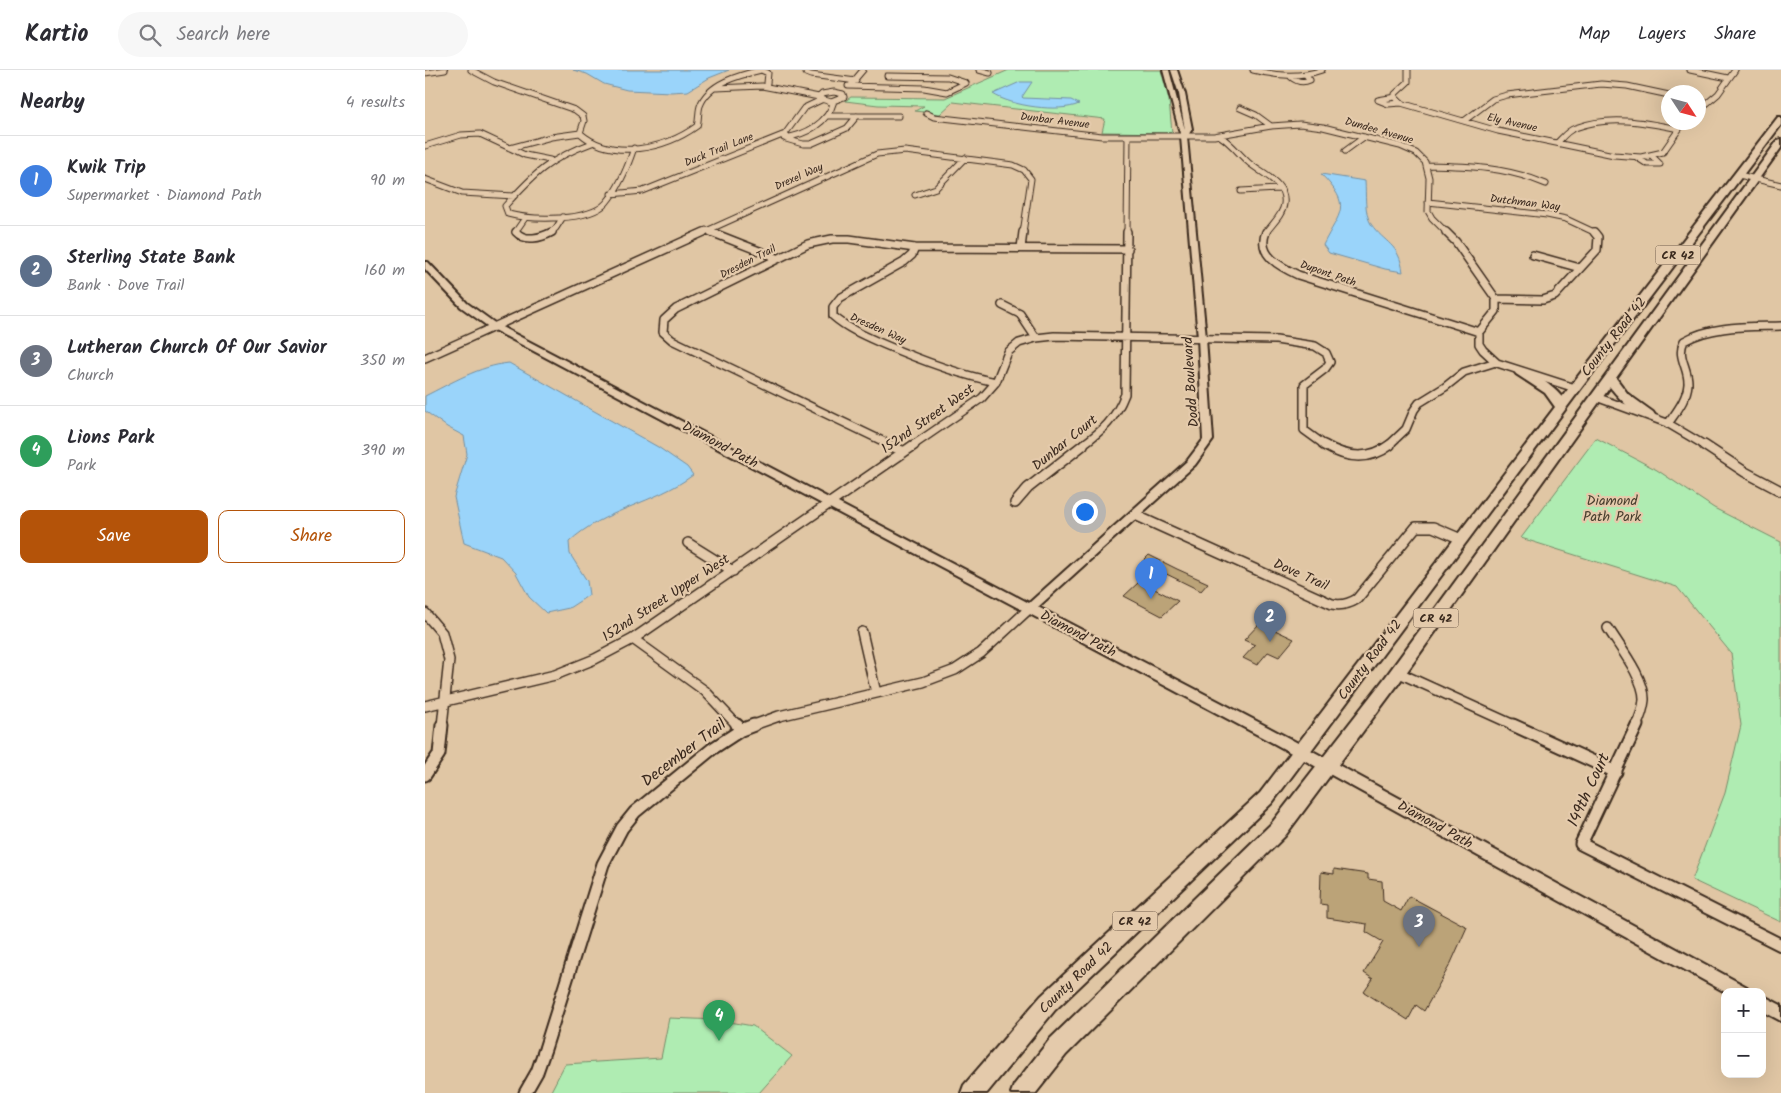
<!DOCTYPE html>
<meta charset="utf-8">
<style>
body{margin:0;font-family:Kalam,sans-serif;background:#f7f7f7;color:#2b2b33}
.controls{position:absolute;right:15px;bottom:15px;display:grid;overflow:hidden;border-radius:10px;box-shadow:0 5px 20px #0002}
.controls button{width:45px;height:45px;display:grid;place-items:center;padding:0;border:0;border-bottom:1px solid #e1e1e2;background:#fff;color:#2b2b33;font:25px sans-serif}
.compass{position:absolute;left:1236px;top:15px;width:45px;height:45px;border-radius:50%;background:#fff;box-shadow:0 5px 20px #0002;rotate:126deg}
.you{position:absolute;left:659px;top:441px;width:18px;height:18px;margin:-12px;border:4px solid #fff;border-radius:50%;background:#1a73e8;box-shadow:0 0 0 8px #1a73e833}
.badge{display:grid;place-items:center;width:32px;height:32px;border-radius:50%;background:#b45309;color:#fff;font-size:16px;font-weight:700}
.pin{position:absolute;translate:-50% -41px;filter:drop-shadow(0 1px 2px #0008)}
.pin::after{content:'';position:absolute;top:26px;width:18px;height:15px;background:inherit;clip-path:polygon(0 0,100% 0,50% 100%)}
.list{margin:0;padding:0;list-style:none}
h2{display:flex;justify-content:space-between;align-items:center;height:65px;margin:0;padding:0 20px;font-size:21px}
h2 small{font-size:16px;font-weight:400;color:#7c7c81}
.list li{display:grid;grid-template-columns:32px 1fr auto;gap:15px;align-items:center;box-sizing:border-box;height:90px;padding:0 20px;border-top:1px solid #e1e1e2}
.list b{display:block;font-size:19px;white-space:nowrap}
.list p{margin:0;font-size:16px;white-space:nowrap;color:#7c7c81}
.list em{font-size:16px;font-style:normal;color:#7c7c81}
.actions{display:flex;gap:10px;padding:15px 20px}
.actions a{flex:1;padding:11px 0;border:1px solid #b45309;border-radius:10px;text-align:center;font-size:18px;color:#b45309}
.actions .main{background:#b45309;color:#fff}
.icon{flex:none;width:28px;height:28px;fill:none;stroke:currentColor;stroke-width:2;stroke-linecap:round;stroke-linejoin:round}
.map{position:relative;flex:none;width:1356px;height:1023px;overflow:hidden}
header{display:flex;align-items:center;gap:30px;box-sizing:border-box;height:70px;padding:0 25px;background:#fff;border-bottom:1px solid #e1e1e2}
header strong{font-size:24px}
nav{display:flex;gap:28px;margin-inline-start:auto;font-size:18px}
.search{width:350px;height:45px;background:#f7f7f7;display:flex;align-items:center;gap:12px;box-sizing:border-box;padding:0 18px;border-radius:28px;color:#7c7c81;font-size:19px}
main{display:flex}
aside{flex:1;background:#fff}
.map>svg:first-child{display:block}
</style>
<header>
<strong>Kartio</strong>
<div class="search"><svg class="icon" aria-label="search" viewBox="0 0 24 24"><circle cx="10" cy="10" r="6"/><path d="M15 15l6 6"/></svg>Search here</div>
<nav><a>Map</a><a>Layers</a><a>Share</a></nav>
</header>
<main>
<aside>
<h2>Nearby<small>4 results</small></h2>
<ul class="list">
<li><span class="badge" style="background:#3f7fe0">1</span><div><b>Kwik Trip</b><p>Supermarket · Diamond Path</p></div><em>90 m</em></li>
<li><span class="badge" style="background:#5c6f8a">2</span><div><b>Sterling State Bank</b><p>Bank · Dove Trail</p></div><em>160 m</em></li>
<li><span class="badge" style="background:#6b7280">3</span><div><b>Lutheran Church Of Our Savior</b><p>Church</p></div><em>350 m</em></li>
<li><span class="badge" style="background:#2e9e5b">4</span><div><b>Lions Park</b><p>Park</p></div><em>390 m</em></li>
</ul>
<div class="actions"><a class="main">Save</a><a>Share</a></div>
</aside>
<div class="map">
<svg width="1356" height="1023" viewBox="0 0 1356 1023">
<rect width="100%" height="100%" fill="#e0c6a4"/>
<filter id="ink" filterUnits="userSpaceOnUse"><feTurbulence type="fractalNoise" baseFrequency=".02" numOctaves="2"/><feDisplacementMap in="SourceGraphic" scale="10" xChannelSelector="R" yChannelSelector="G"/><feConvolveMatrix kernelMatrix="1 2 1 2 8 2 1 2 1" color-interpolation-filters="sRGB"/></filter>
<g filter="url(#ink)">
<path fill="#afecb2" stroke="#758b68" d="M584 0H736L744 30 747 63 677 62 680 49 528 32 515 44 490 41 499 36 453 35 420 31 426 27 520 28Z
M1171 368 1232 400 1289 438 1356 472V852L1267 810 1300 723 1316 655 1306 583 1252 517 1096 468Z
M244 948 293 950 328 956 367 986 334 1023H125L140 994 236 988Z"/>
<path fill="#9ad4fa" stroke="#7490a2" d="M148 0H304L284 8 263 21 246 22 202 20 179 14 162 4Z
M595 12H607L597 27 598 28 646 30 654 34C634 43 586 36 568 24Z
M896 104 940 111C941 124 939 143 946 154 960 174 974 173 978 202L960 199 904 183 898 175C915 141 928 137 896 104Z
M84 293 233 377 262 397 268 405C231 433 177 440 144 472L145 484 162 511 164 525 144 538 121 543 104 527 91 503 76 487 39 473 29 427 42 384 39 366 22 357 0 341V326C26 313 54 296 84 293Z"/>
<path fill="#bba378" stroke="#3b2a1e" d="M724 485 752 499 783 513 776 521 717 492Z
M714 512 718 513 753 531 737 546 699 526Z
M835 553 869 569 854 587 843 582 832 595 818 588 830 575 819 570Z
M909 799 943 804V809L957 811 958 831 976 841 984 826 1042 857 1026 893 999 941 991 935 983 950 939 922 948 909 939 903 958 872 941 862 942 854 902 848V835L895 834 896 802 909 804Z"/>
<g fill="none" stroke-linecap="round" stroke-linejoin="round">
<g stroke="#3b2a1e" stroke-width="7">
<path id="street-far3" d="M46 0 69 12 150 40 158 46 159 51 155 63C187 91 240 79 272 56 274 50 273 42 275 36 283 13 315 5 336 0L343 3 342 13
M382 0 381 3 386 5 431 11
M554 0 565 3
M828 0C852 6 874 8 897 0
M983 0V12L970 24V27L976 33 1073 61 1189 85 1216 87 1238 82 1259 52
M1265 0 1303 8
M0 3 20 0
M866 7C872 12 878 13 885 10L881 5
M427 13 438 0
M423 16 499 18 522 22 541 13 523 7 462 6
M291 18 337 16 394 27
M409 22 418 24 419 27 406 32 393 28 397 24Z
M970 27 953 30 963 34 976 33
M815 38 831 45 846 56
M1274 40 1293 24 1310 0
M501 43 509 47 677 66H789L846 56 875 54 898 57 975 76 991 83 1000 92 1004 108 1003 141 1007 148 1022 163
M403 46H474
M1039 51 1068 29 1082 25 1176 14 1202 16 1244 25
M795 66C806 73 814 84 823 92 836 104 862 112 859 134 858 145 847 154 841 163
M359 68C381 65 403 53 409 31
M361 69 378 74H386L422 58 432 46
M167 73C125 88 109 104 80 136L83 144C106 150 164 152 181 133 194 118 203 96 209 78
M1132 73C1137 68 1143 60 1150 58 1184 45 1219 52 1254 59
M0 76 36 65 55 64 100 85 125 90
M85 78 126 67 155 63
M920 81 939 67
M1211 87 1222 94H1235L1227 86
M1002 95C1044 96 1082 97 1121 114
M1314 105 1356 115
M0 109 37 123 89 126
M816 121 855 119
M186 124 218 121 360 64 379 38 396 30
M490 125 511 118 540 88
M1003 132 1122 145 1141 149 1171 163
M281 160 289 163
M92 163 91 161 100 148
M125 163 131 158 138 147
M277 163 452 84 480 81 588 95 599 100 606 109 598 163
M702 163 703 66"/>
</g>
<g stroke="#3b2a1e" stroke-width="10">
<path id="street-far2" d="M91 162C100 172 116 168 127 162
M286 162 352 188
M841 162C831 185 856 197 873 205L1054 262
M1021 162 1031 172 1071 229V241L1054 262V274L1058 280 1072 293 1150 318
M490 178 487 185 479 192 415 228 408 237V246C423 259 440 266 458 274 495 290 531 304 571 312
M596 178 598 162
M1108 185 1155 198
M1071 229 1118 230 1130 226 1172 180 1173 167 1169 162
M577 235 595 244 611 268
M0 288 279 162
M1171 327 1242 353 1281 376
M1243 354C1251 342 1262 329 1263 314 1264 298 1251 287 1259 271 1287 255 1324 257 1356 256
M468 376 247 270 238 262 239 250 251 239 383 174 407 169H424L490 178 703 179
M487 376 557 328 571 312 583 282 594 273 611 268 629 266 851 270 890 276 901 283 905 292 900 299 879 315V360L901 376
M656 376C678 360 690 350 700 324L702 162
M963 376 981 359 989 340 994 333 1020 317 1039 302 1071 292"/>
</g>
<g stroke="#3b2a1e" stroke-width="12">
<path id="street-far1" d="M465 375 479 382
M899 375C921 388 944 391 965 375
M1279 375 1320 402 1356 421
M590 433 603 418 658 375
M710 445 907 534C917 536 924 534 932 529L991 457H1008L1036 469
M263 473 308 501
M0 543 17 563 24 590 17 656
M1183 558C1194 576 1220 609 1219 630 1218 640 1215 648 1211 656
M437 562 451 623
M208 569 280 621 313 656
M972 602 1091 656
M0 636 130 605 170 589 208 569 489 375
M326 656 354 646 498 612 530 600 556 583 604 539"/>
</g>
<g stroke="#3b2a1e" stroke-width="15">
<path id="street" d="M312 655 316 660
M1088 655 1191 702
M1212 655 1156 774 1356 875
M0 705 14 684 17 655
M100 1023 112 1002 120 979 178 794 197 758 210 742 287 679 316 660 329 655"/>
</g>
<g stroke="#3b2a1e" stroke-width="4">
<path id="secondary" d="M738 0H744L760 60 754 24 746 0H752L760 24 767 59 762 67 781 268 788 370 770 395 613 537 860 666 1322 917 1324 922H1300L850 674 65 258 36 237 0 199V192H3L42 233 71 254 604 533 762 391 778 370 773 268 756 67Z
M1337 925 1356 935V951L1337 941Z"/>
</g>
<g stroke="#3b2a1e" stroke-width="4">
<path id="highway" d="M1353 47H1356V55L1154 321 847 733 630 940 562 1023H536L539 1015 616 926 835 723 1130 337 1120 323 1091 304 1089 301 1091 298C1102 296 1130 318 1137 327Z
M1356 69V78L1191 308 1203 324 1228 342 1230 345 1228 348C1214 351 1193 327 1185 317L971 617 860 766 641 985 611 1023H586L589 1015 625 969 846 754 959 609 1353 70Z"/>
</g>
<use href="#street-far3" stroke="#e4caab" stroke-width="5"/>
<use href="#street-far2" stroke="#e4caab" stroke-width="7"/>
<use href="#street-far1" stroke="#e4caab" stroke-width="9"/>
<use href="#street" stroke="#e4caab" stroke-width="11"/>
<use href="#secondary" fill="#e4caab" fill-rule="evenodd"/>
<use href="#highway" fill="#e4caab" fill-rule="evenodd"/>
</g>
</g>
<g text-anchor="middle" dominant-baseline="central" stroke-width="4.5" stroke-linejoin="round" paint-order="stroke">
<g font-size="11" fill="#3b2a1e" stroke="#e4caab">
<text transform="translate(630 51) rotate(7)">Dunbar Avenue</text>
<text transform="translate(1087 53) rotate(13)">Ely Avenue</text>
<text transform="translate(954 61) rotate(16)">Dundee Avenue</text>
<text transform="translate(294 80) rotate(-22)">Duck Trail Lane</text>
<text transform="translate(374 107) rotate(-24)">Drexel Way</text>
<text transform="translate(1100 133) rotate(7)">Dutchman Way</text>
<text transform="translate(323 192) rotate(-27)">Dresden Trail</text>
<text transform="translate(903 204) rotate(19)">Dupont Path</text>
<text transform="translate(453 259) rotate(24)">Dresden Way</text>
</g>
<g fill="#e4caab" stroke="#6e5a48" stroke-width="1">
<rect x="1230.5" y="175.5" width="45" height="19" rx="4"/>
<rect x="988.5" y="538.5" width="45" height="19" rx="4"/>
<rect x="687.5" y="841.5" width="45" height="19" rx="4"/>
</g>
<g font-size="12" font-weight="bold" fill="#3b2a1e">
<text x="1253" y="185">CR 42</text>
<text x="1011" y="548">CR 42</text>
<text x="710" y="851">CR 42</text>
</g>
<g font-size="14" fill="#3b2a1e" stroke="#e4caab">
<text transform="translate(1189 267) rotate(-52)">County Road 42</text>
<text transform="translate(766 312) rotate(-94)">Dodd Boulevard</text>
<text transform="translate(503 349) rotate(-35)">152nd Street West</text>
<text transform="translate(640 373) rotate(-39)">Dunbar Court</text>
<text transform="translate(295 375) rotate(28)">Diamond Path</text>
<text transform="translate(876 505) rotate(24)">Dove Trail</text>
<text transform="translate(241 528) rotate(-33)">152nd Street Upper West</text>
<text transform="translate(653 564) rotate(28)">Diamond Path</text>
<text transform="translate(945 590) rotate(-53)">County Road 42</text>
<text transform="translate(1010 755) rotate(29)">Diamond Path</text>
<text transform="translate(651 908) rotate(-44)">County Road 42</text>
</g>
<g font-size="14" fill="#473d2d" stroke="#e4caab">
<text x="1187" y="431">Diamond<tspan x="1187" dy="16">Path Park</tspan></text>
</g>
<g font-size="16" fill="#3b2a1e" stroke="#e4caab">
<text transform="translate(259 683) rotate(-37)">December Trail</text>
<text transform="translate(1164 720) rotate(-65)">149th Court</text>
</g>
</g>
</svg>
<div class="controls">
<button>+</button>
<button>−</button>
</div>
<svg class="compass" viewBox="-18 -18 36 36"><path d="M0-13l5 13h-10z" fill="#e53935"/><path d="M0 13l5-13h-10z" fill="#7c7c81"/></svg>
<div class="you"></div>
<div class="pin badge" style="left:726px;top:529px;background:#3f7fe0">1</div>
<div class="pin badge" style="left:845px;top:572px;background:#5c6f8a">2</div>
<div class="pin badge" style="left:994px;top:877px;background:#6b7280">3</div>
<div class="pin badge" style="left:294px;top:971px;background:#2e9e5b">4</div>
</div>
</main>
